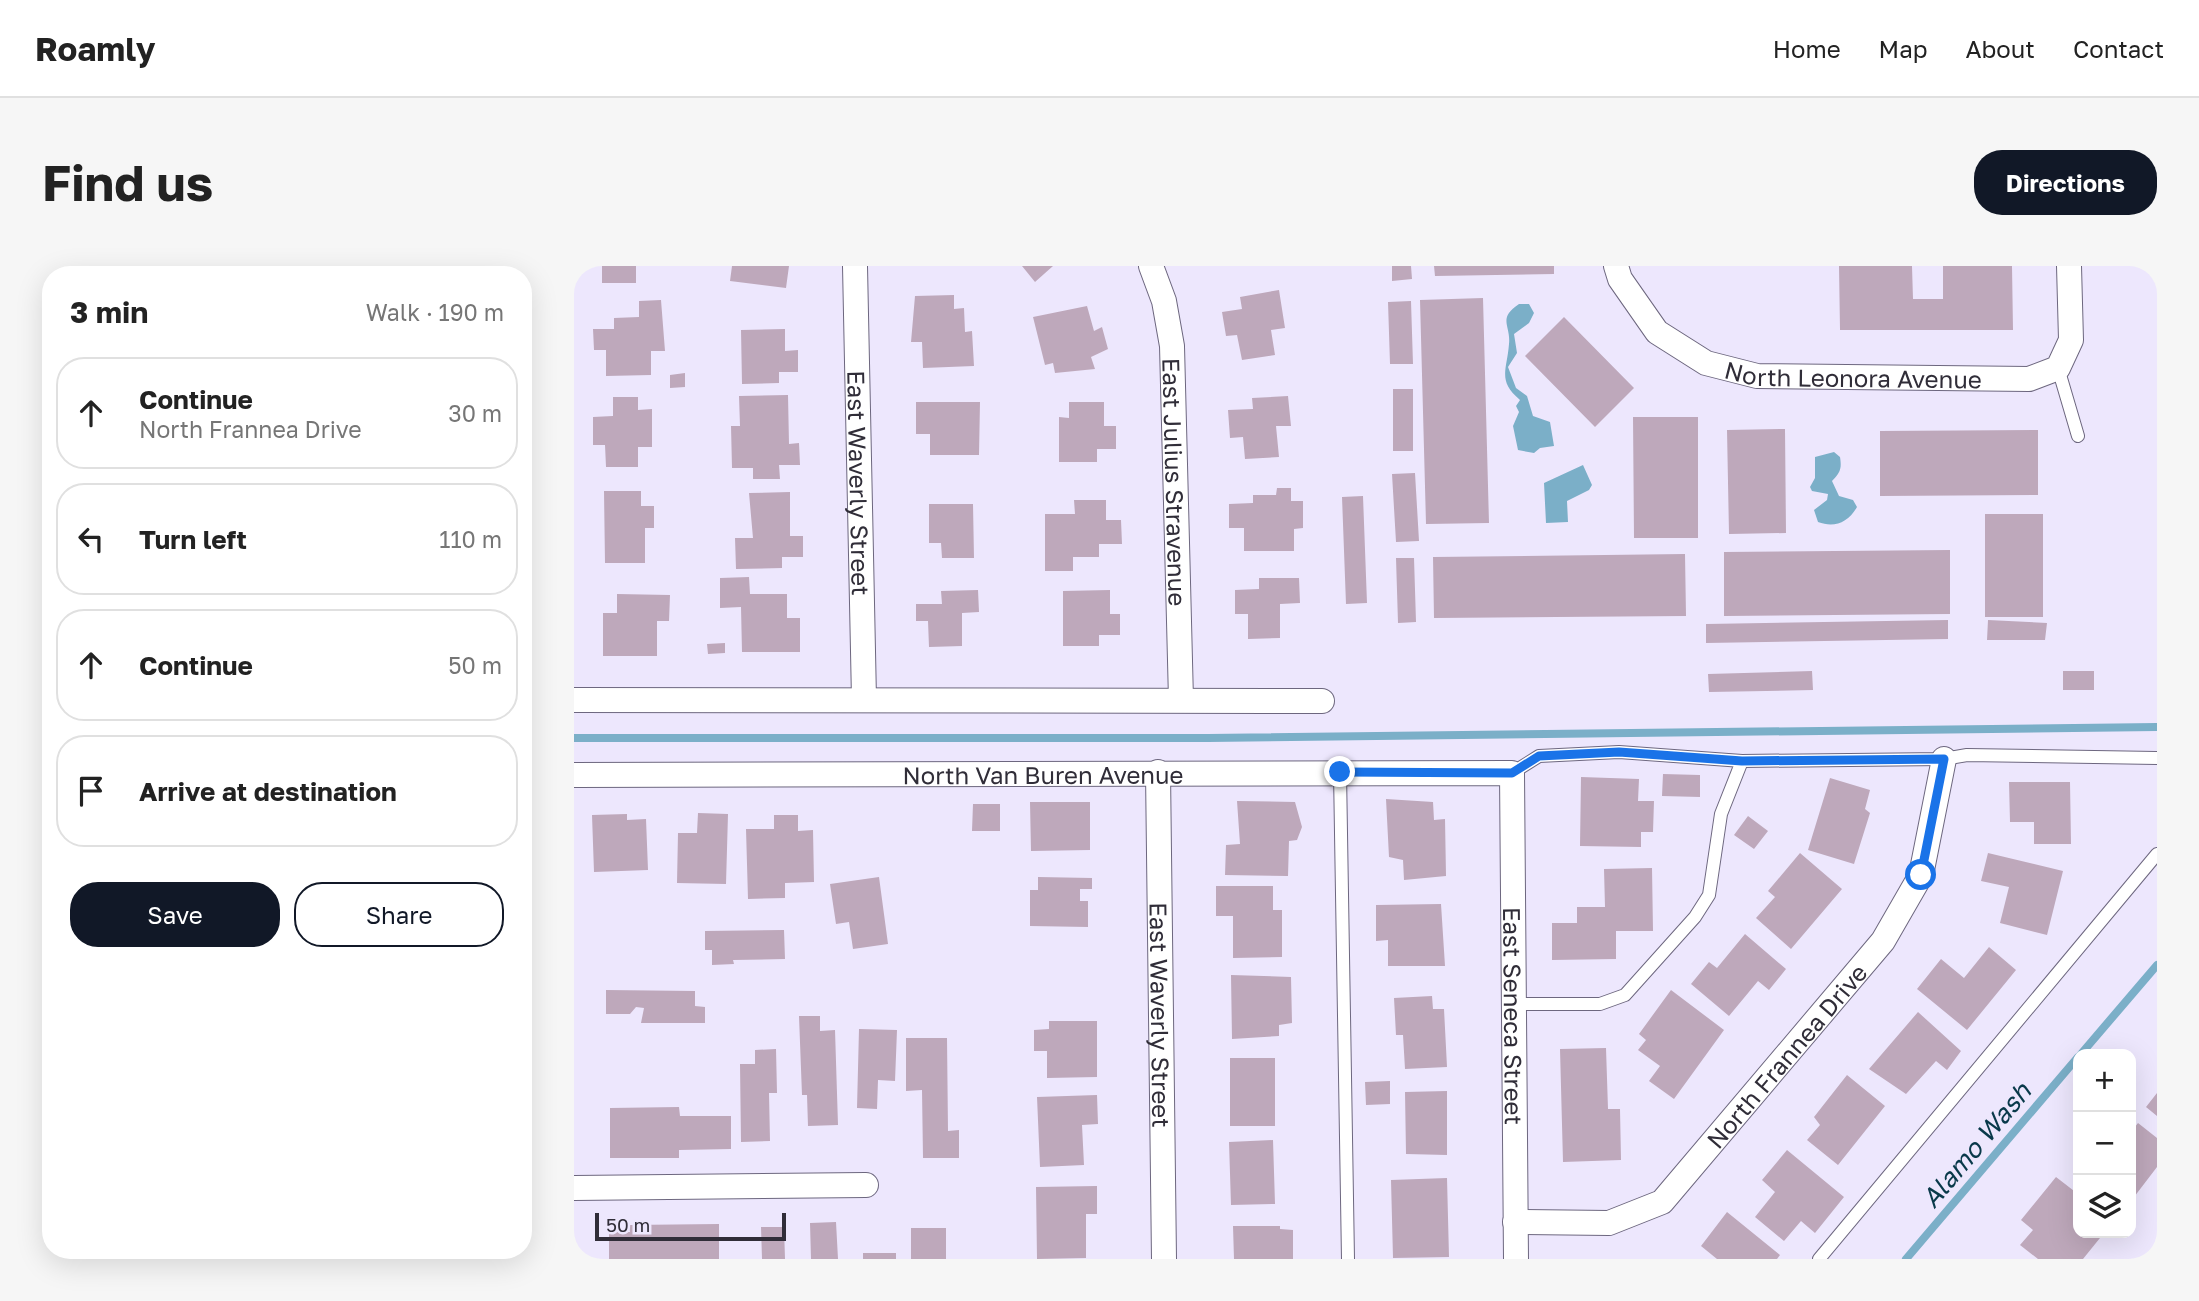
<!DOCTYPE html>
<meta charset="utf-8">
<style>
body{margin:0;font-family:"Golos Text",sans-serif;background:#f6f6f6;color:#222}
.controls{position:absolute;right:21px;bottom:21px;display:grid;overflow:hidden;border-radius:14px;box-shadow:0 7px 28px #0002}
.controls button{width:63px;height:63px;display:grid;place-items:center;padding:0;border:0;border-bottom:2px solid #e0e0e0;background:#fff;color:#222;font:35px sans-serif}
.scale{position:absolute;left:21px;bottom:18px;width:191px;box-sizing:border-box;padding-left:7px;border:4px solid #302d38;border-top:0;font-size:19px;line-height:24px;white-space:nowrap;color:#302d38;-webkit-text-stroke:5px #ede7fd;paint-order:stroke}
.stop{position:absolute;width:21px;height:21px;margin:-16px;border:5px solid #1a73e8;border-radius:50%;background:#fff}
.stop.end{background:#1a73e8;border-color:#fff;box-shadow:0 2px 7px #0008}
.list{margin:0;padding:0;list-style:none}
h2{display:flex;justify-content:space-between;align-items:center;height:91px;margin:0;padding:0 28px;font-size:30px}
h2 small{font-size:23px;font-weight:400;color:#767676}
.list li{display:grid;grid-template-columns:46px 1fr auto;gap:21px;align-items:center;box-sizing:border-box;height:112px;margin:0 14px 14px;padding:0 14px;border:2px solid #e0e0e0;border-radius:28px}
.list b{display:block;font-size:26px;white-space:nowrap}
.list p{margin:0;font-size:23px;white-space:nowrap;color:#767676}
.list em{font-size:23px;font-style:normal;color:#767676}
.actions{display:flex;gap:14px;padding:21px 28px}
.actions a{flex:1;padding:16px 0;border:2px solid #111827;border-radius:28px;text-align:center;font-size:24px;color:#111827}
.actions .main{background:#111827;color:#fff}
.icon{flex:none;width:38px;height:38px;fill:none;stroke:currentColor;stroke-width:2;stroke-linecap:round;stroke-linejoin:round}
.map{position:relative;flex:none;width:1583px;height:993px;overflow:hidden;border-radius:28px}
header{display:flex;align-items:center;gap:42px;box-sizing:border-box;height:98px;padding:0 35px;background:#fff;border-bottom:2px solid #e0e0e0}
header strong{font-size:33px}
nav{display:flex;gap:38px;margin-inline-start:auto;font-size:24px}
.intro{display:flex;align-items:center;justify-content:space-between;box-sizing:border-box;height:168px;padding:0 42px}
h1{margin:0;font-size:49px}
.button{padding:18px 32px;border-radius:28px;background:#111827;color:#fff;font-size:24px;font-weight:700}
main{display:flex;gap:42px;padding:0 42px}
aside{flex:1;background:#fff;border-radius:28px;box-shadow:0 7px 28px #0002}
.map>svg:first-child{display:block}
</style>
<header>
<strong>Roamly</strong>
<nav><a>Home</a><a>Map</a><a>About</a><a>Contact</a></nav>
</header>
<div class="intro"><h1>Find us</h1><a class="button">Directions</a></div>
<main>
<aside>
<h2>3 min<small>Walk · 190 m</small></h2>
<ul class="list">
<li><svg class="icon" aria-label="ahead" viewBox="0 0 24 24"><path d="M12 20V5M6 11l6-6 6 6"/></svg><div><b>Continue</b><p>North Frannea Drive</p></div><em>30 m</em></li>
<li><svg class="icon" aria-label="left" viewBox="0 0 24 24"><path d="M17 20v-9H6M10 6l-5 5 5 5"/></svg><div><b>Turn left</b></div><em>110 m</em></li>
<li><svg class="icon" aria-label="ahead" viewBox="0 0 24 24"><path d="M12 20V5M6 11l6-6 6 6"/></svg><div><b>Continue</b></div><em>50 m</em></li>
<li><svg class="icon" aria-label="arrive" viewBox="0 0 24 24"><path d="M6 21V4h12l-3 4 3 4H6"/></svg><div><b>Arrive at destination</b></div></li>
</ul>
<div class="actions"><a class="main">Save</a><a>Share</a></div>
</aside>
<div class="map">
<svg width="1583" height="993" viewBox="0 0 1583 993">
<rect width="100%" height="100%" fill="#ede7fd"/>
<path fill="#7bafc8" d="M945 38H955L960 47 955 57 940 68 943 87 934 101 942 122 953 130 959 150 976 156 980 180 966 182 960 187 944 184 939 160 945 146 942 140 946 134C923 115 933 104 935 78 937 59 923 53 945 38Z
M1260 186 1266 191C1268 203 1266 207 1258 215L1265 230 1279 234 1283 241C1274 257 1260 262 1244 256L1240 244 1253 234 1254 228 1238 225 1236 221 1241 212V191Z
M1009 199 1018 219 1015 224 993 235 994 256 972 257 970 217Z"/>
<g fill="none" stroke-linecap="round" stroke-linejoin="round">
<path stroke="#7bafc8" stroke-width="8" d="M0 472H634L1583 461
M1507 788 1583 699
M1332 993 1504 791"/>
</g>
<path fill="#bea8bb" d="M28 0H62V17H28Z
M158 0H215L212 22 156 15Z
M448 0H479L461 16Z
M818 0H837L838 13 818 15Z
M860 0H980V8L861 10Z
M1265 0H1338L1339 33H1369V0H1438L1439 64H1266Z
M705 24 711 62 697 64 701 89 668 94 663 69 652 70 648 46 668 43 666 31Z
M380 29V43L390 42 391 66 398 65 400 100 349 102 348 76H337L341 30Z
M909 32 915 257 852 258 846 34Z
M87 34 91 85H77V109L32 110V84H20L19 63H40V52L65 51V35Z
M837 35 839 98H816L814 36Z
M513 40 520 65 528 61 534 83 517 91 521 103 481 107 479 97 471 99 459 51Z
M990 51 1060 122 1021 161 951 90Z
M211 63V85L224 84V106H205V117L168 118 167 64Z
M111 107V121L96 122V109Z
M819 123H839V185H819Z
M214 129 215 178 225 177 226 199H205L206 213H179V202H158L157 160H166L165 130Z
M714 130 717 160H702L705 191 671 193 669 171 656 172 654 144 679 143 678 132Z
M39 131H64V144L78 143V181H64V201H32L31 179H19V151L39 150Z
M342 136H406L405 189H356V168H342Z
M495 136H530V160H542V183H523V196H485V151L495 152Z
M1059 151H1124V272H1060Z
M1211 163 1212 267 1155 268 1153 164Z
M1464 164V229L1306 230V165Z
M841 207 845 275 822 276 818 208Z
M703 222H717V235H729V262L720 263V285H670V262H655V238L679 237V229H702Z
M30 225H67V240H80V262H71V297H31Z
M216 226V270H229V291H208V302L162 303 161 272H179L175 227Z
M789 230 793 337 772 338 768 231Z
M500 234H532V254H547L548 278H525V291H499V305H471V248H501Z
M355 238H399L400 292H368L367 277H355Z
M1411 248H1469V351H1411Z
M1376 284V348L1150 350V286Z
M1111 288 1112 350 860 352 859 291Z
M822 292H840L842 356 824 357Z
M175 311 176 328H213V352H226V386H168L167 341 146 342V312Z
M685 312H725L726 337 706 338V372L674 373V348H661V324L685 323Z
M404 324 405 346 388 347V380L355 381 354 355H342V338H368L367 325Z
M536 324V348H546V369H525V380H489V325Z
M43 328 96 329 95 355H83V390H29V347H43Z
M1374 354V373L1132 377V358Z
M1414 354 1473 357 1471 374H1413Z
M151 377V387L134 388 133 378Z
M1238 405 1239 424 1135 426 1134 408Z
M1489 405H1520V424H1489Z
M1089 508 1126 509V531L1088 530Z
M1007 511 1065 513 1064 535H1080L1079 566H1067V581L1006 580Z
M1256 512 1296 524 1291 543 1296 547 1280 598 1234 584Z
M1435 516H1496L1497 578H1460V556H1436Z
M812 533 859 536 860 554 871 553 872 610 830 614 829 594 815 591Z
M663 535 721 536 728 561 723 574 715 575 714 610 651 609 652 579 666 578Z
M456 536H516V584L457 585Z
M399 538H426V565H398Z
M124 547 154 548 152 618 103 617 104 567H123Z
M53 548V554L72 553 74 604 20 606 18 549Z
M200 549H224V565L239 564 240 616 211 617V632L174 633 172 563H200Z
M1174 550 1194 565 1180 583 1160 569Z
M1226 587 1268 623 1217 683 1182 652 1201 631 1194 625Z
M1414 587 1489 605 1473 669 1426 657 1435 621 1407 615Z
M1078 602 1079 665H1042V693L978 694V657H1003V641H1031L1030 603Z
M305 611 314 678 279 683 275 656 262 658 256 618Z
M464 611 518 612V623H506V635H514V661L456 660V624H464Z
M642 620H699V644H708V691L659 692V650H642Z
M867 638 871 700H814V674L802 675V639Z
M210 664 211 693 159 694 160 698 138 699V684H131V665Z
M1171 668 1212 703 1195 724 1184 715 1155 750 1117 718 1135 696 1143 702Z
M1415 681 1442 704 1393 764 1343 723 1367 693 1390 712Z
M657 709 717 711 718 757 705 759V770L658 773Z
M32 724 121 725V740L131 741V757H67L70 742 62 741 56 748H32Z
M1097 724 1150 764 1100 833 1075 815 1086 800 1064 784 1072 774 1065 768Z
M858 730 859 743H870L873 801 831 803 829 769H822L820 732Z
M1344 746 1387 785 1373 804 1362 795 1332 828 1295 803Z
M225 750H246V765L261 764 264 859 234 860 233 829H228Z
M475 755H523V811L473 812V785H460V764L475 763Z
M285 763 323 764 321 815 304 814 303 843 283 842Z
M332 772H373L374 865 385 864V892H349L348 824 332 825Z
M1032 782 1034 843H1046L1047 894 989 896 986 783Z
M202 783 203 827H195L196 875 167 876 166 798H181V784Z
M656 792H701V860H656Z
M1273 809 1311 840 1264 899 1233 874 1246 859 1240 851Z
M816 815V838L792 839 791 816Z
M873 825V889L832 888 831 826Z
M1583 827V850L1572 841Z
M523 829 524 858 508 859 510 899 466 901 463 831Z
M105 841 106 850H157V883L105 884V892H36V842Z
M1564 857 1583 872V901L1557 935V866Z
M699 874 701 938 657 939 655 876Z
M1213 884 1270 931 1241 967 1227 955 1210 975 1181 951 1201 926 1188 914Z
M1482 911 1504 928V967H1530L1509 993H1464L1446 979 1459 964 1447 954Z
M873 912 875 991 819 992 817 914Z
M523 920V948H512V992L463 993 462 921Z
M1153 946 1206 989 1203 993H1143L1127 980Z
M262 956 264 993H237L236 957Z
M145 958V993H35V966H56L55 959Z
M659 960H706V963L719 964V993H660Z
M187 961H210L211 993H188Z
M337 962H372V993H337Z
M289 987H322V993H289Z"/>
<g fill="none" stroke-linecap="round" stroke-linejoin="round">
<g stroke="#6d677f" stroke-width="14">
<path id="service" d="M1484 102 1504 170
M766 506 774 993
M938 507 965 490 1045 486 1168 495 1370 493 1393 489 1583 492
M939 738H1026L1051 729 1121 651 1135 629 1147 548 1168 495
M1245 993 1583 588"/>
</g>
<g stroke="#6d677f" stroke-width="26">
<g id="minor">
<path id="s1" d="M281 0 290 433"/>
<path id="s2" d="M577 0 590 35 598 80 607 434"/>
<path id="s3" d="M1042 0 1046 13 1083 66 1132 97 1183 110 1455 113 1484 102 1497 74 1495 0"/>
<path d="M0 434 748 435"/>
<path id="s4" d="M584 506 590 993"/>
<path id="s5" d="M0 509 938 507 942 993"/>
<path d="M0 922 292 919"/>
<path id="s6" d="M941 956 1035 957 1088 936 1309 675 1347 609 1370 493"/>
</g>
</g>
<use href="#service" stroke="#fff" stroke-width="12"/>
<use href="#minor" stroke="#fff" stroke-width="24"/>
</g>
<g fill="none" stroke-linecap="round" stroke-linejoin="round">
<path stroke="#1a73e8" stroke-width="9" d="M766 506 938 507 965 490 1045 486 1168 495 1370 493 1347 609"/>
</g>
<g text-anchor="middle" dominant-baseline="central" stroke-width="5" stroke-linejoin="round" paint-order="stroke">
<g font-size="24" fill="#302d38" stroke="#ede7fd">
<text stroke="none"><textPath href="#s3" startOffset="285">North Leonora Avenue</textPath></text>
<text stroke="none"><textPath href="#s2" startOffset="219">East Julius Stravenue</textPath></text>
<text stroke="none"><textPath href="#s1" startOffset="217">East Waverly Street</textPath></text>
<text stroke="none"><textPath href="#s5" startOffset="469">North Van Buren Avenue</textPath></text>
<text stroke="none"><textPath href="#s4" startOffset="243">East Waverly Street</textPath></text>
<text stroke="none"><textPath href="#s5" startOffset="1181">East Seneca Street</textPath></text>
<text stroke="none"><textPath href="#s6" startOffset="343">North Frannea Drive</textPath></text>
</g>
<g font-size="26" font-style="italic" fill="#09394a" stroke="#ede7fd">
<text transform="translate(1402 879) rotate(-50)">Alamo Wash</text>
</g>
</g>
</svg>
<div class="controls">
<button>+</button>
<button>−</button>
<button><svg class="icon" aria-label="layers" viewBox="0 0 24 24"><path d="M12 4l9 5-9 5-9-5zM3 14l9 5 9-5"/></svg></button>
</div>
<div class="scale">50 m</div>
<div class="stop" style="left:1347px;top:609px"></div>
<div class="stop end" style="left:766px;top:506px"></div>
</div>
</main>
